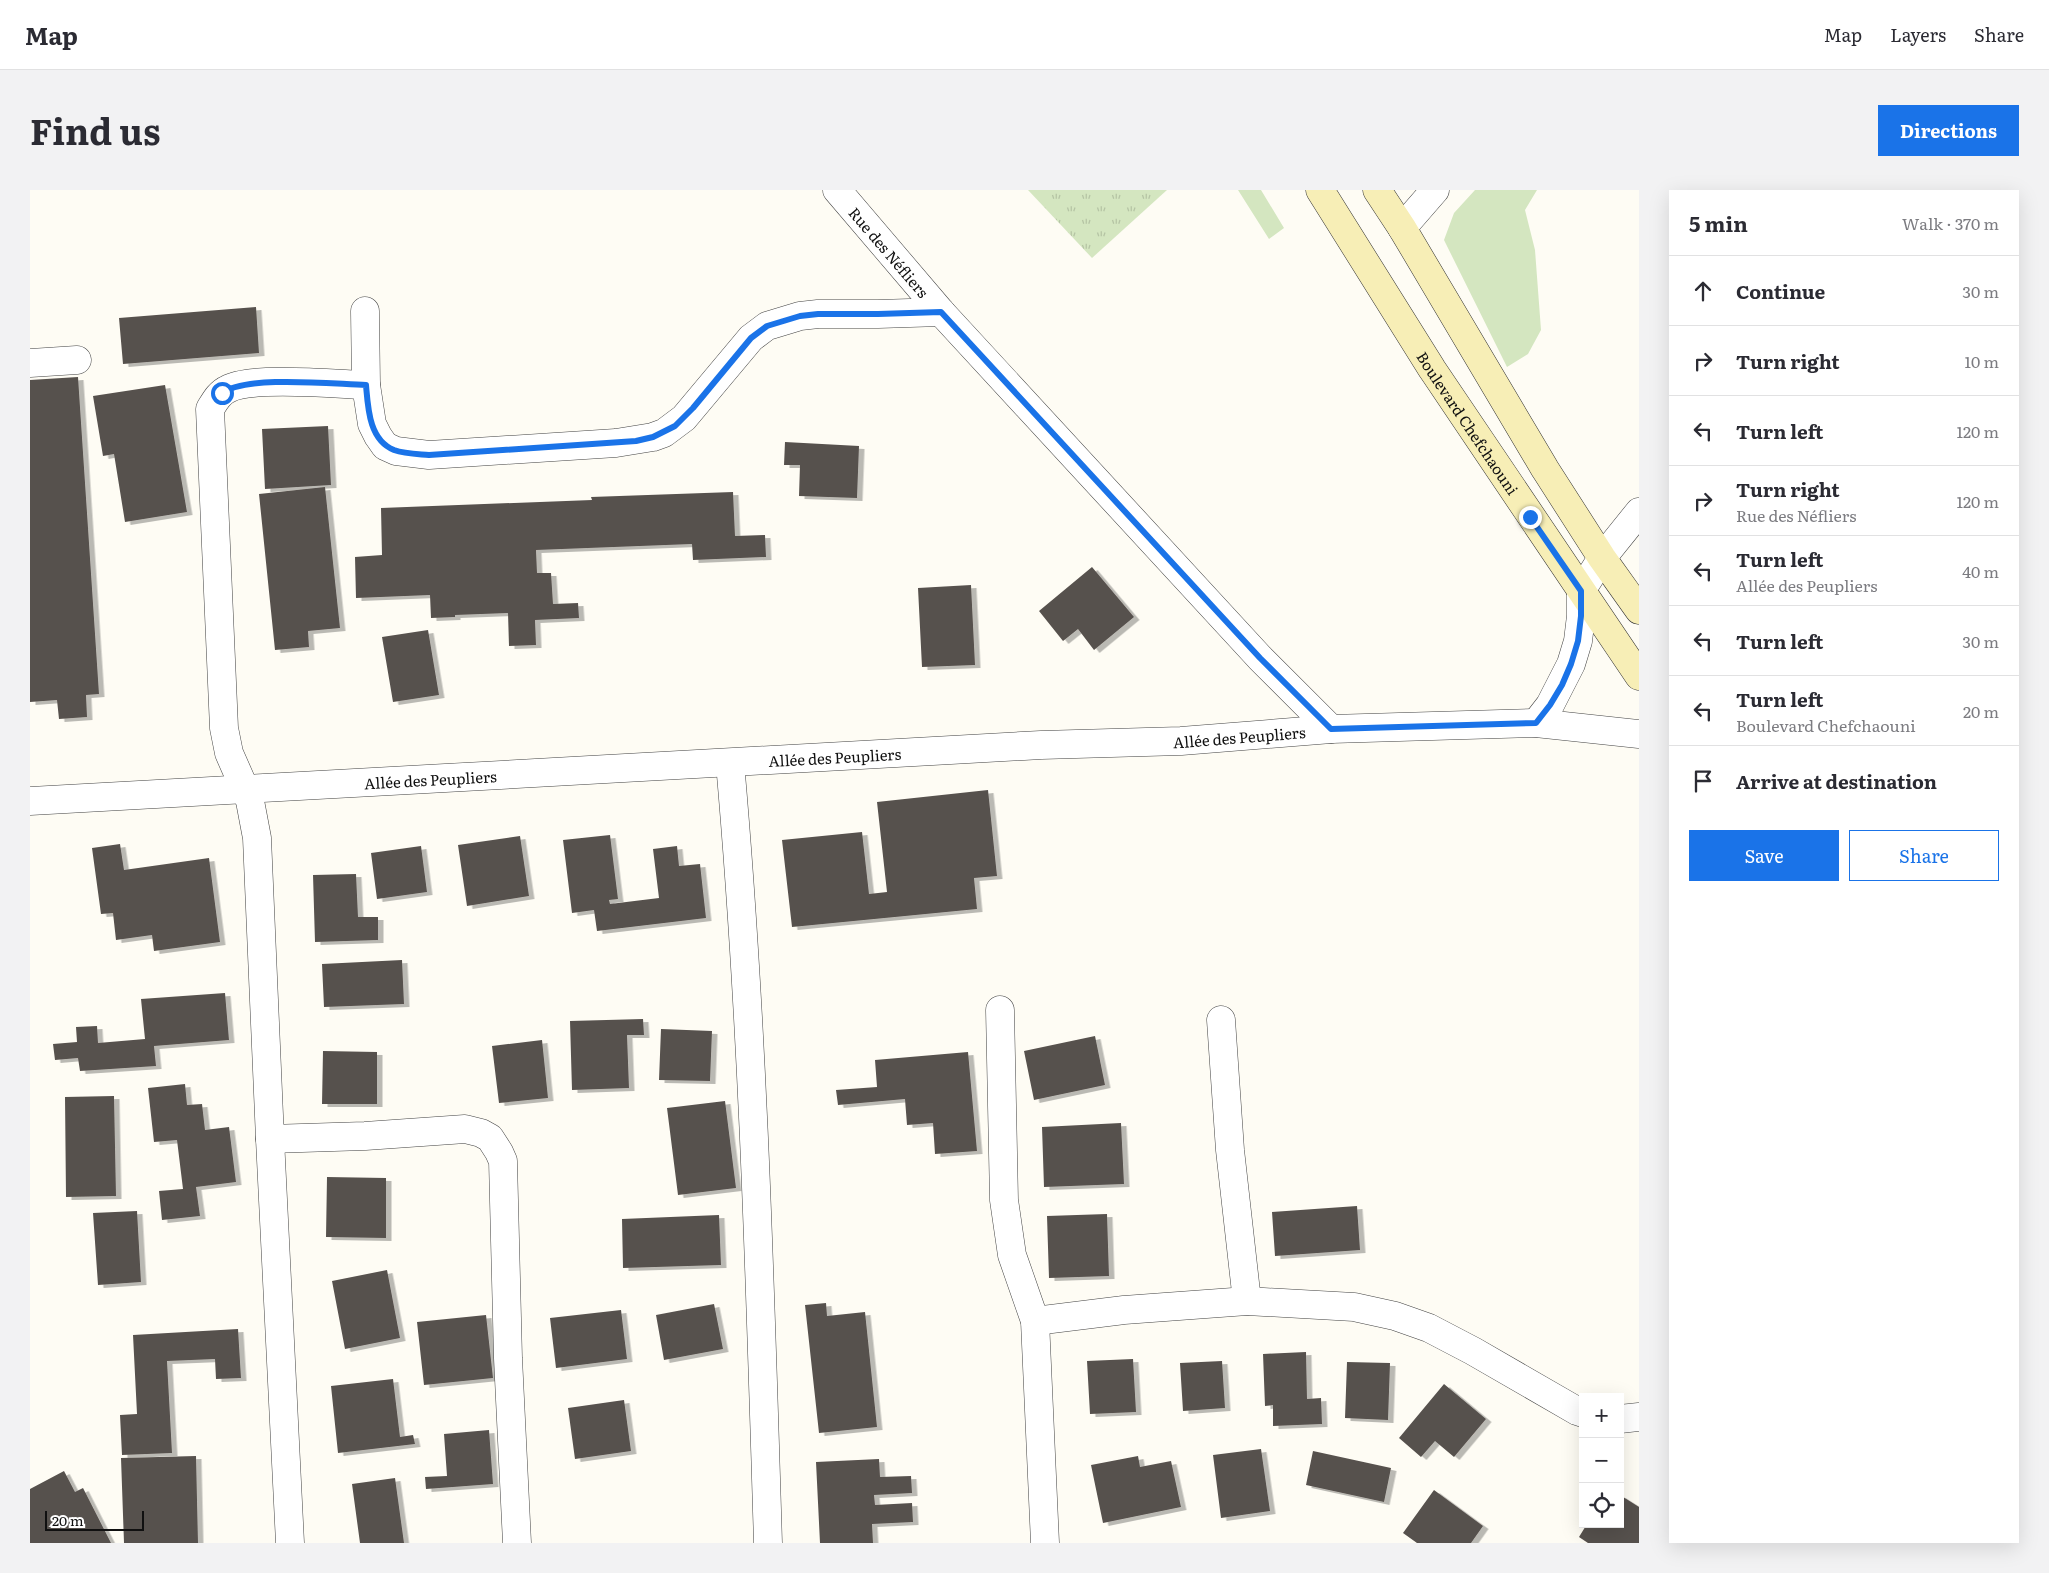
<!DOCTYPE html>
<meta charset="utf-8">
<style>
body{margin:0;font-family:Literata,serif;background:#f2f2f3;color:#2b2b33}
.controls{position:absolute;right:15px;bottom:15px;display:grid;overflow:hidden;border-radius:0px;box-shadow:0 5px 20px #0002}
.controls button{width:45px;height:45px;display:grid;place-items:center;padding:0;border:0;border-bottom:1px solid #e1e1e2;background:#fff;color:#2b2b33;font:25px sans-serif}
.scale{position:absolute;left:15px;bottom:12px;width:99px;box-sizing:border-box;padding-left:5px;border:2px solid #101010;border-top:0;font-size:14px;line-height:18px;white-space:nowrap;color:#101010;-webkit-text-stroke:4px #fff;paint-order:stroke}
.stop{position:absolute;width:15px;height:15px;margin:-11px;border:4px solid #1a73e8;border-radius:50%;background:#fff}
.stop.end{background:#1a73e8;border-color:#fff;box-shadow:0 1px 5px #0008}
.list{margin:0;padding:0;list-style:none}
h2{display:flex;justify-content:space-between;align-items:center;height:65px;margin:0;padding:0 20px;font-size:21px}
h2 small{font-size:16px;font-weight:400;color:#7c7c81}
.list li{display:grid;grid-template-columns:32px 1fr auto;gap:15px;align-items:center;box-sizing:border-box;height:70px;padding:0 20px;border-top:1px solid #e1e1e2}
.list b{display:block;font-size:19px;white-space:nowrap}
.list p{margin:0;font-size:16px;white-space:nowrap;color:#7c7c81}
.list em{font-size:16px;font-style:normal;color:#7c7c81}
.actions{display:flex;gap:10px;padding:15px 20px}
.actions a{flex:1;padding:11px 0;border:1px solid #1a73e8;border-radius:0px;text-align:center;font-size:18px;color:#1a73e8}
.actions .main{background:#1a73e8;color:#fff}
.icon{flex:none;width:28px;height:28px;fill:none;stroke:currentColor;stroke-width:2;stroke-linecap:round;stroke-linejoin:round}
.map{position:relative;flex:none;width:1609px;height:1353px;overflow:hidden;border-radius:0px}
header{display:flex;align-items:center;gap:30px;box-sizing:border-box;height:70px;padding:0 25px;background:#fff;border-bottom:1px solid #e1e1e2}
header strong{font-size:24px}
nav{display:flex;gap:28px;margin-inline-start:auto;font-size:18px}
.intro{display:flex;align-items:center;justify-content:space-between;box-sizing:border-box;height:120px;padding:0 30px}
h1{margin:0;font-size:35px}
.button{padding:12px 22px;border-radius:0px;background:#1a73e8;color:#fff;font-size:18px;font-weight:700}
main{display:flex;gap:30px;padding:0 30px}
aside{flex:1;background:#fff;border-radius:0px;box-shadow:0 5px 20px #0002}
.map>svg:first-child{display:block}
</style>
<header>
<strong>Map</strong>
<nav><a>Map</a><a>Layers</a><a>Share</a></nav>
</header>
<div class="intro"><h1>Find us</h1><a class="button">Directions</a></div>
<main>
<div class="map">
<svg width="1609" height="1353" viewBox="0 0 1609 1353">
<defs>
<pattern id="park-tufts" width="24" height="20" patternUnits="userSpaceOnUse" patternTransform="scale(1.25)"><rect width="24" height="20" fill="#d4e6c0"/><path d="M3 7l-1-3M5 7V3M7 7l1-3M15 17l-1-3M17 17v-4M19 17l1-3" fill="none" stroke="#b5c4a4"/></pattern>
<filter id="shadow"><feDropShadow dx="5.5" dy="3" stdDeviation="0" flood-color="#0004"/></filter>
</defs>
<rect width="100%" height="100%" fill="#fefcf4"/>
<path fill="#d4e6c0" d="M1208 0H1231L1254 38 1239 49Z
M1445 0H1507L1495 20 1505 60 1511 140 1498 164 1477 177 1414 50 1424 23Z"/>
<path fill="url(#park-tufts)" d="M998 0H1137L1062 68Z"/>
<path fill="#57514d" filter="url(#shadow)" d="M226 117 229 163 93 174 89 128Z
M48 187 69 504 56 505 57 527 29 529 27 510 0 512V190Z
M135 195 157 322 95 332 84 264 73 266 63 206Z
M298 236 301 295 235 299 232 239Z
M755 252 829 256 827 308 769 306 770 275H754Z
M295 297 310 438 278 441 279 457 245 460 229 304Z
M703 302 705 346 735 345 736 367 663 370 662 354 506 360 507 383H521L523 414 548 413 549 428 505 430 506 455 479 456 478 423 425 425V427L401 428 400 405 326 408 325 367 352 365 351 318 562 310 561 307Z
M1062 377 1104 427 1064 460 1048 439 1033 451 1009 421Z
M941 395 945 475 892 477 888 398Z
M398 440 409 505 363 512 352 447Z
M958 600 967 686 944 688 947 719 762 737 752 650 832 642 839 704 857 702 847 612Z
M580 645 588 709 579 710 580 714 629 708 623 659 647 656 649 676 670 674 676 728 567 741 564 720 542 723 533 650Z
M490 646 499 706 437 716 428 655Z
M90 654 94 680 179 668 190 752 124 761 122 745 86 750 83 723 71 724 62 658Z
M391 656 397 702 347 709 341 663Z
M326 684 328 727H348V750L285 752 283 685Z
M372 770 374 814 294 817 292 774Z
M195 803 199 850 124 856 126 876 50 881 48 868 25 870 23 854 47 852 46 837 67 836 68 853 115 849 111 809Z
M613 829 614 845H597L599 898 542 900 540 831Z
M631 839 682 841 680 891 629 890Z
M1065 846 1075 895 1004 910 994 861Z
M512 850 518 908 469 913 462 856Z
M293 861 347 862V914H292Z
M938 862 947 961 905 964 903 933 877 935 875 909 808 915 806 900 847 897 845 870Z
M155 894 157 915 172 914 175 940 199 937 206 992 166 997 170 1026 132 1030 129 1001 153 999 147 950 124 952 118 898Z
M84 906 86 1006 36 1007 35 907Z
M695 911 706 998 648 1005 637 918Z
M1091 933 1094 994 1014 997 1012 937Z
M297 987 356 988V1048L296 1047Z
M1327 1016 1330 1060 1245 1066 1242 1022Z
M107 1021 111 1092 68 1095 63 1023Z
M1077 1024 1079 1086 1019 1088 1017 1026Z
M689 1025 691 1075 593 1078 592 1029Z
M357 1080 370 1148 315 1159 302 1091Z
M796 1113 797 1126 835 1122 847 1237 789 1243 775 1115Z
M684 1114 693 1159 634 1170 626 1125Z
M591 1120 597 1169 526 1178 520 1128Z
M456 1125 463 1188 394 1195 387 1132Z
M208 1139 211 1188 186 1189 185 1169 137 1171 142 1263 92 1265 90 1225 107 1224 103 1145Z
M1276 1162 1277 1209 1291 1208 1292 1234 1243 1236V1215L1235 1216 1233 1164Z
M1103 1169 1106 1222 1060 1224 1057 1171Z
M1192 1171 1195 1218 1153 1221 1150 1173Z
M1317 1172 1360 1173 1358 1230 1315 1228Z
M363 1189 370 1247 383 1245 385 1254 308 1263 301 1196Z
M1414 1194 1456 1229 1424 1267 1405 1251 1391 1267 1369 1248Z
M594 1210 601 1261 545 1269 538 1218Z
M459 1240 463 1294 396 1299 395 1287 417 1286 414 1244Z
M1231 1259 1240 1321 1191 1328 1183 1265Z
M1283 1261 1361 1278 1354 1312 1276 1295Z
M166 1266 168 1353H94L91 1268Z
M1108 1266 1110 1277 1141 1271 1151 1317 1073 1333 1061 1275Z
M849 1269 850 1287 881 1286 882 1303 844 1305 845 1315 882 1313 883 1332 842 1334 843 1353H790L786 1272Z
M34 1281 45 1302 53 1298 81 1353H0V1299Z
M365 1288 374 1353H330L322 1294Z
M1404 1300 1453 1336 1441 1353H1387L1373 1343Z
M1590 1305 1609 1317V1353H1558L1549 1347 1557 1334H1590Z"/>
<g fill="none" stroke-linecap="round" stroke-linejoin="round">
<g stroke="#434343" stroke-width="29">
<g id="street">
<path id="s1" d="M807 0 911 122 1230 468 1301 539"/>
<path d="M1372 38 1405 0"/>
<path d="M335 121 336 195 342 234 348 246 355 256 366 261 399 265 586 253 623 247 634 243 654 228 721 148 737 136 770 126 788 124H848L911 122"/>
<path d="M0 173 47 170"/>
<path d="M1506 533 1520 515 1541 474 1548 451 1551 426V401L1572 368 1609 322"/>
<path d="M700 573C723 832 730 1093 738 1353"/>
<path id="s2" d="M0 611 1011 555 1151 551 1301 539 1506 533 1609 544"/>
<path d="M970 820 974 1010 982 1065 1005 1131 1015 1353"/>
<path d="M1191 830 1200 960 1217 1111"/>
<path d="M240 949 335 946 435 939 451 943 460 948 469 962 473 971 478 1168 487 1353"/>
<path d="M1005 1131 1094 1120 1217 1111 1324 1117 1365 1126 1399 1138 1443 1161 1547 1221 1553 1223"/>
<path d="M1590 1229 1609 1227"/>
<path d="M260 1353 240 949 227 648 220 611 199 563 194 538 180 219C185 211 189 203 198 199 220 186 306 194 336 195"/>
</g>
</g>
<g stroke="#323232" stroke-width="29">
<g id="secondary">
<path id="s3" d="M1290 0 1402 179 1609 486"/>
<path d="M1347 0 1372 38 1515 279 1572 368 1609 420"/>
</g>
</g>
<use href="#street" stroke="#fff" stroke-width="28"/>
<use href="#secondary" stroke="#f7eeb6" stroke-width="28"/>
</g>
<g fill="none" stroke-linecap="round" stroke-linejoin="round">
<path stroke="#1a73e8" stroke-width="6" d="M192 203C218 185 301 194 336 195 338 218 339 250 364 260 375 264 388 264 399 265L606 251 623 247 645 236 663 218 721 148 737 136 770 126 788 124H848L911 122 1230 468 1301 539 1506 533 1520 515 1532 495 1541 474 1548 451 1551 426V401L1500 327"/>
</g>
<g text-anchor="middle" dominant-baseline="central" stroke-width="5" stroke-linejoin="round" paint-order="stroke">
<g font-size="15" fill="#101010" stroke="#fff">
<text stroke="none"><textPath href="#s1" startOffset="81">Rue des Néfliers</textPath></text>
<text stroke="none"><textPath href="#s3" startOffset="276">Boulevard Chefchaouni</textPath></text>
<text stroke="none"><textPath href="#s2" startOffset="1211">Allée des Peupliers</textPath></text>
<text stroke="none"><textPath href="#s2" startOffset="806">Allée des Peupliers</textPath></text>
<text stroke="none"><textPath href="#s2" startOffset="401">Allée des Peupliers</textPath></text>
</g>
</g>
</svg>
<div class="controls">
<button>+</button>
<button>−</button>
<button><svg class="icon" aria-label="locate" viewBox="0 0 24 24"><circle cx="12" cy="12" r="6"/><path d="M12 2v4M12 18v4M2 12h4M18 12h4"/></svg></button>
</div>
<div class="scale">20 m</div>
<div class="stop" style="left:192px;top:203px"></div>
<div class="stop end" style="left:1500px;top:327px"></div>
</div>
<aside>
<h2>5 min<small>Walk · 370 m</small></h2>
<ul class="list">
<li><svg class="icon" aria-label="ahead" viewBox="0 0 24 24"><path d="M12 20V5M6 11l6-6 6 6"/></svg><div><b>Continue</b></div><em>30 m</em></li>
<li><svg class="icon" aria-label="right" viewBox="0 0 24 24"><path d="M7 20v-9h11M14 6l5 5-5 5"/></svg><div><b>Turn right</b></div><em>10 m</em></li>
<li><svg class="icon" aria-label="left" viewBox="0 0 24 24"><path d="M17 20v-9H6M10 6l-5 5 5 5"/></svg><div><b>Turn left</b></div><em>120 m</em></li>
<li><svg class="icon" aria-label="right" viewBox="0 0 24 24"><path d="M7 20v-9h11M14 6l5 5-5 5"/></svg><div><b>Turn right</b><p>Rue des Néfliers</p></div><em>120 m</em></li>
<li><svg class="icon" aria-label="left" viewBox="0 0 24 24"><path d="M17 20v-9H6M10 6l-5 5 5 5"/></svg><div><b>Turn left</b><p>Allée des Peupliers</p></div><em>40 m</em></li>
<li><svg class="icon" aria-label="left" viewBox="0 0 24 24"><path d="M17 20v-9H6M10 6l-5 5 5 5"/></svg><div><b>Turn left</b></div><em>30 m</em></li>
<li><svg class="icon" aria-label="left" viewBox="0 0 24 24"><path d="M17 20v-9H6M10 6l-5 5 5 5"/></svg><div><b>Turn left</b><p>Boulevard Chefchaouni</p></div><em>20 m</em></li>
<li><svg class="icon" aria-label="arrive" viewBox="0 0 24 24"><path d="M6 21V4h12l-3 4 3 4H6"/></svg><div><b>Arrive at destination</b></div></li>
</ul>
<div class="actions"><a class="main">Save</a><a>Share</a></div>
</aside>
</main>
